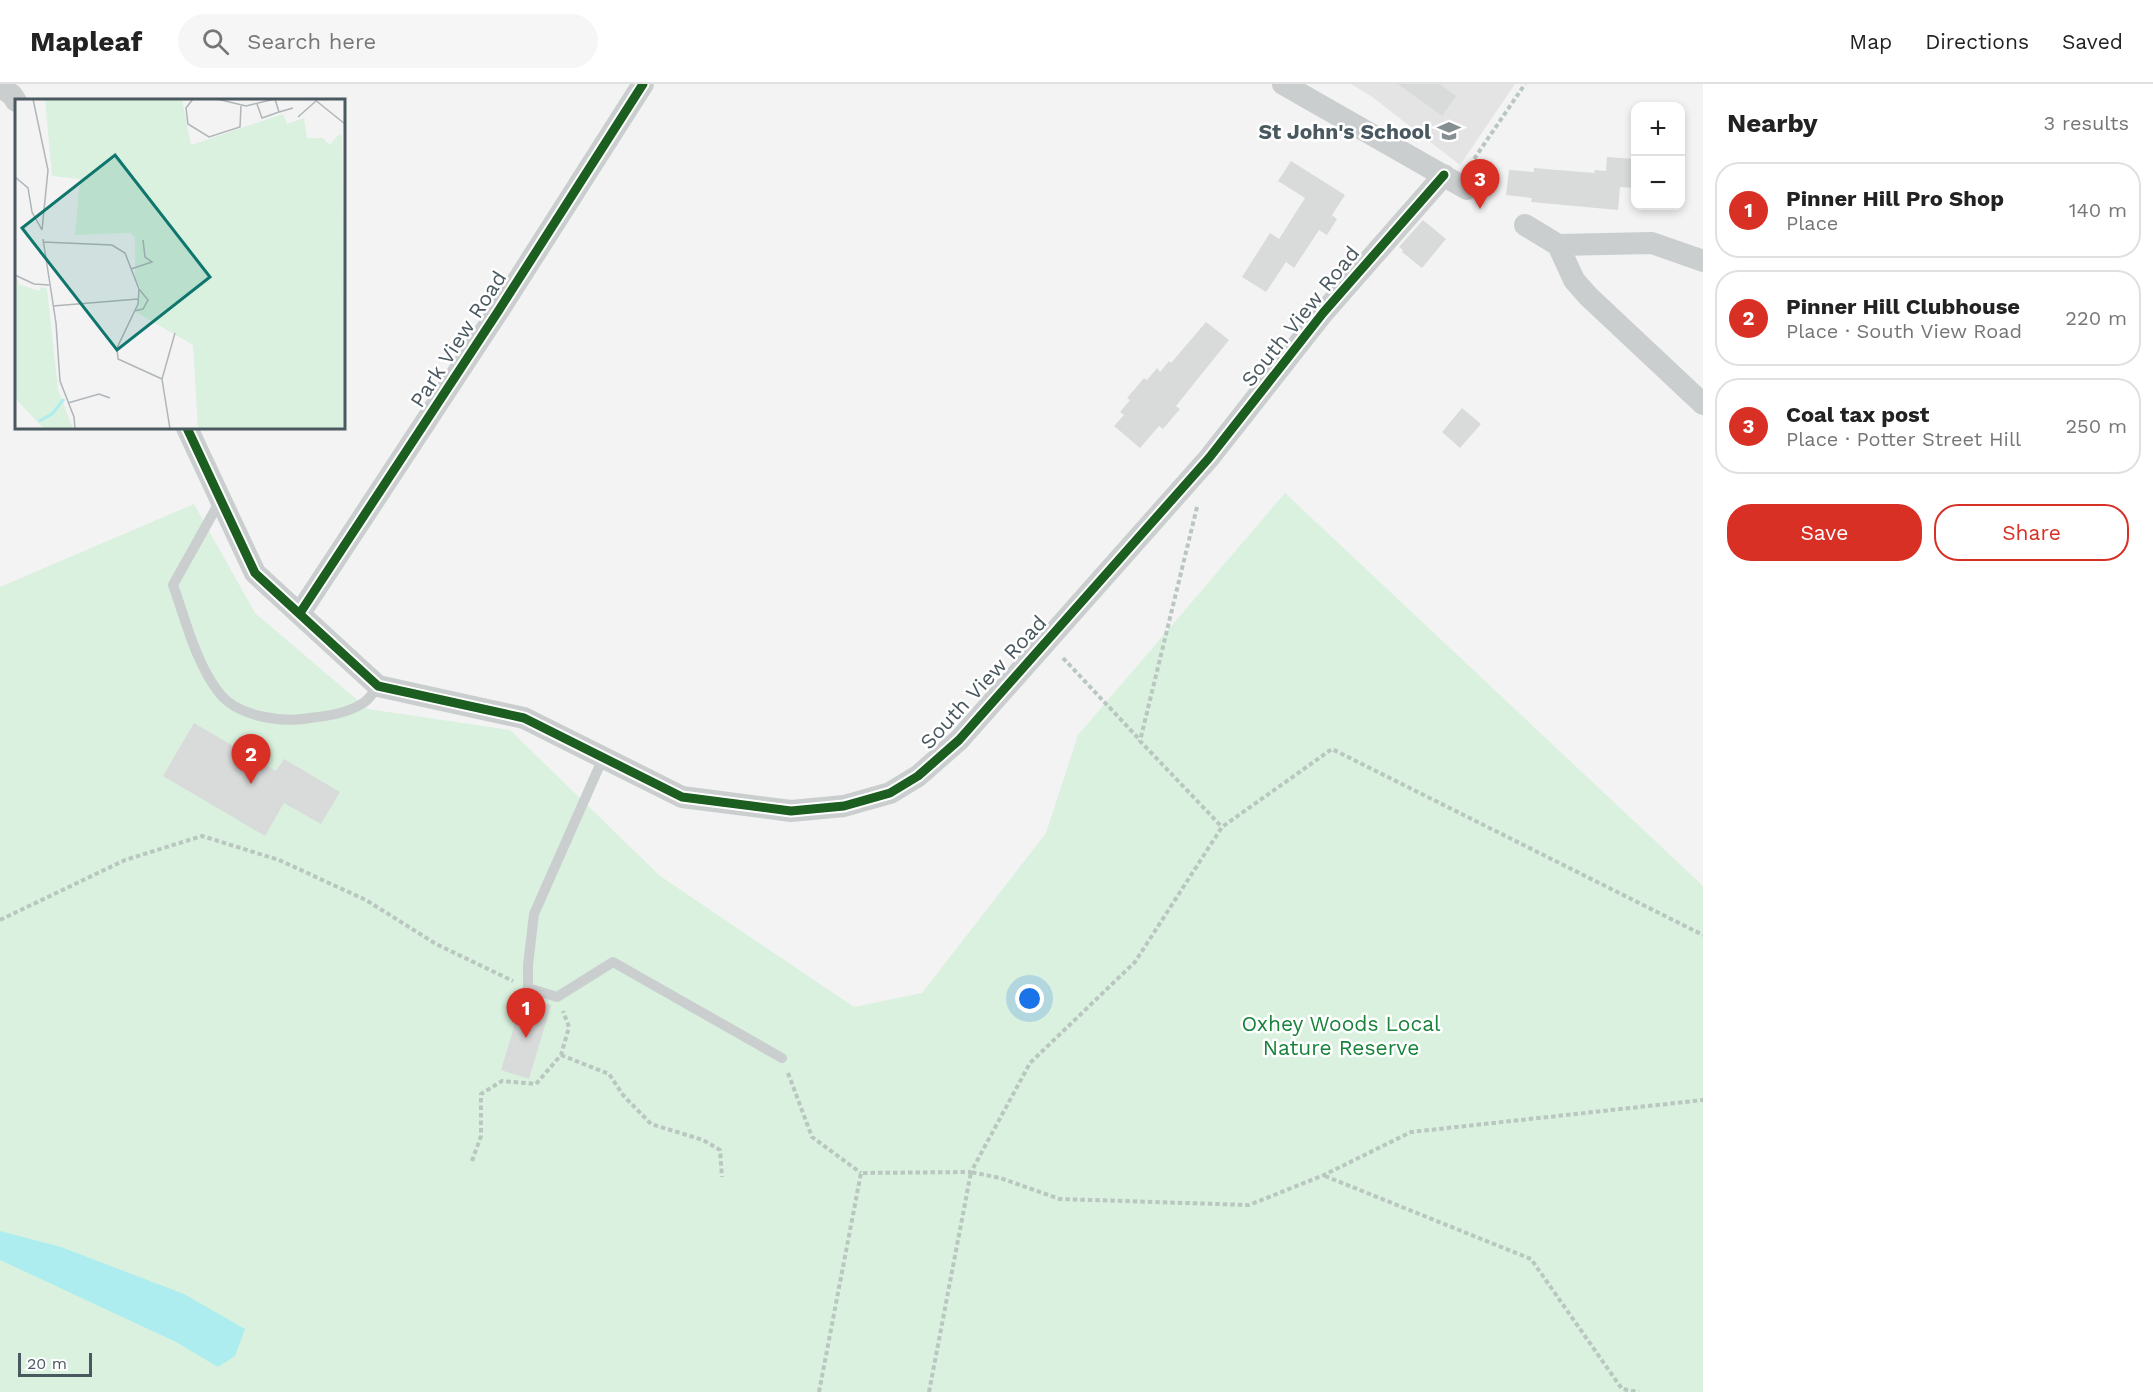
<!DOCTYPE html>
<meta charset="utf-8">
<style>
body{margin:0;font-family:"Work Sans",sans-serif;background:#f6f6f6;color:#222}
.controls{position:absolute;right:18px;top:18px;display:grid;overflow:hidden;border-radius:12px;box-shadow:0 3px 9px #0003}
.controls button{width:54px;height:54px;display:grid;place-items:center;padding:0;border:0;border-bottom:2px solid #e0e0e0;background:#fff;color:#222;font:30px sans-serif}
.scale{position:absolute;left:18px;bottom:15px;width:74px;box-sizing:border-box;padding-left:6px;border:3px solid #4a5960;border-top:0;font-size:16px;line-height:21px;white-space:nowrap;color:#4a5960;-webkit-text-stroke:4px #fff;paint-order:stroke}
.you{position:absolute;left:1030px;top:915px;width:21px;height:21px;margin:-15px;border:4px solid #fff;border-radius:50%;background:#1a73e8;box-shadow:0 0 0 9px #1a73e833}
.badge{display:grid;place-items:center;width:39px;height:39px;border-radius:50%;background:#d93025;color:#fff;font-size:20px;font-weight:700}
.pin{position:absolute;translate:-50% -50px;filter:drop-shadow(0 2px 3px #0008)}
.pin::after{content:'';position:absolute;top:32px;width:21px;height:18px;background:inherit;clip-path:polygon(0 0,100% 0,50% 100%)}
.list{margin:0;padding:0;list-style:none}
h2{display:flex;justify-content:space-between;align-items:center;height:78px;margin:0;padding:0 24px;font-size:26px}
h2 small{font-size:20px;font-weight:400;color:#767676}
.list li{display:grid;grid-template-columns:39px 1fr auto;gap:18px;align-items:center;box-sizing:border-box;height:96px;margin:0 12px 12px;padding:0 12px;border:2px solid #e0e0e0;border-radius:24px}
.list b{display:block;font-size:22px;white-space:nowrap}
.list p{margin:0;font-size:20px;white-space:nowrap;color:#767676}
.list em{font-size:20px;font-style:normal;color:#767676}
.actions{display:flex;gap:12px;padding:18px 24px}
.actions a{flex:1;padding:14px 0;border:2px solid #d93025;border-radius:24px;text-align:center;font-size:21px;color:#d93025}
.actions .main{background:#d93025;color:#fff}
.icon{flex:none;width:33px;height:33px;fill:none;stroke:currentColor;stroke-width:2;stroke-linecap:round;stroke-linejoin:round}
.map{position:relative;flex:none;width:1703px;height:1308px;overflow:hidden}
header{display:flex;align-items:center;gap:36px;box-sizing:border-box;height:84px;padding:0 30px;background:#fff;border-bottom:2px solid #e0e0e0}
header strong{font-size:28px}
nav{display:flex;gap:33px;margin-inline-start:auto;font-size:21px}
.search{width:420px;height:54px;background:#f6f6f6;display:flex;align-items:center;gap:15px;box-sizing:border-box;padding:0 21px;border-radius:33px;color:#767676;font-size:22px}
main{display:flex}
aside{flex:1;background:#fff}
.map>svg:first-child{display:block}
</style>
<header>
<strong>Mapleaf</strong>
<div class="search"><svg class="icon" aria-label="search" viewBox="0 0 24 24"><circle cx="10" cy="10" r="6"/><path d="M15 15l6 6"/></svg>Search here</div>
<nav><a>Map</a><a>Directions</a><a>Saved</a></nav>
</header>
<main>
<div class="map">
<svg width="1703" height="1308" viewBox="0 0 1703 1308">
<rect width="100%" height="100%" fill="#f3f3f3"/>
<path fill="#e5e4e5" d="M1351 0H1515L1460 81 1371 12Z"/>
<path fill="#d9f1de" d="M1285 409 1703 802V1308H0V503L194 420 255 529 368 625 510 646 660 792 854 923 922 909 1046 749 1078 651Z"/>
<path fill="#aeedef" d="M0 1147 61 1163 184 1210 245 1245 235 1272 218 1283 176 1258 0 1176Z"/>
<path fill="#d9dbdb" d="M1398 0H1440L1456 12 1442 32Z
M1607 73 1635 75V104L1620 103 1618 126 1531 118 1532 114 1506 111 1509 86 1534 88V84L1594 89 1595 86 1606 87Z
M1291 77 1345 111 1332 131 1337 135 1327 151 1319 146 1294 184 1286 178 1266 208 1242 193 1270 149 1279 155 1305 114 1278 97Z
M1423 136 1446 155 1422 184 1402 168 1403 166 1399 163Z
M1206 238 1229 256 1176 322 1180 325 1163 345 1159 342 1140 364 1114 342 1124 331 1120 328 1130 316 1127 314 1144 294 1147 296 1157 284 1160 288 1169 277 1171 279Z
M1462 324 1481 340 1460 364 1442 348Z
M194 639 276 687 284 675 340 708 321 740 284 719 265 752 163 692Z
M523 913 551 921 529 995 501 986Z"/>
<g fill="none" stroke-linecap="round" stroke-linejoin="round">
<path stroke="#bac6c0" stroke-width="4" stroke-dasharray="4.5 3" stroke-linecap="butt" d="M1470 81 1525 0
M1197 423 1140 657 1222 743
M1063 574 1140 656
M0 836 125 776 202 752 279 776 366 816 436 860 513 897
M561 971 609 990 623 1011 651 1040 703 1056 720 1066 722 1093
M788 989 812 1053 861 1089
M472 1077 481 1052V1010L502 997 536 1000 561 971 569 943 563 927
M1325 1092 1531 1175 1622 1305 1639 1308
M819 1308 861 1089 971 1088 1030 979 1135 878 1222 743 1332 665 1703 851
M929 1308 971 1088 1000 1094 1060 1115 1249 1121 1324 1091 1411 1048 1703 1016"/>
<path stroke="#cacecf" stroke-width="10" d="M221 415 173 501C186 537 196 580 220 610 239 633 283 639 310 634 327 632 349 629 363 619 369 616 374 607 378 602
M603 674 534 830 528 881V904L557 913 613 878 782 974"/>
<path stroke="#cacecf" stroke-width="22" d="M1283 0 1467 105
M0 2 12 11 16 17
M1525 141 1558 161
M1558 161 1574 196 1588 212 1703 320
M1558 161 1652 159 1703 177
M187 344 255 489 378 602 524 634 682 713 791 727 844 722 890 709 918 692 959 656 1209 374 1323 229 1444 91
M300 529 499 226 643 0"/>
<g stroke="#fff" stroke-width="13">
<path id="cycleway" d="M187 344 255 489 378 602 524 634 682 713 791 727 844 722 890 709 918 692 959 656 1209 374 1323 229 1444 91
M300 529 499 226 643 0"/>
</g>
<use href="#cycleway" stroke="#1b5e20" stroke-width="9"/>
</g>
<defs>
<g id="school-bare" transform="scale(1.8)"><path d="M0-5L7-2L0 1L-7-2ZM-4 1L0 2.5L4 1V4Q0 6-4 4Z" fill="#858f93" stroke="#fff" stroke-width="2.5" paint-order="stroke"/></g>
</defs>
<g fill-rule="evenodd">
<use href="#school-bare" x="1449" y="47"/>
</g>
<g text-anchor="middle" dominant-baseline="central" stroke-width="5" stroke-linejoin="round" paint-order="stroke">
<g font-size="21" font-weight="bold" fill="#4a5960" stroke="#fff" text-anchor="end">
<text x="1431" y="47">St John's School</text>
</g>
<g font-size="21" fill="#4a5960" stroke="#fff">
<text transform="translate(1300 232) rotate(-51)">South View Road</text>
<text transform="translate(458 255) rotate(-57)">Park View Road</text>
<text transform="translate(983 598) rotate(-47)">South View Road</text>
</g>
<g font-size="21" fill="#18833b" stroke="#fff">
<text x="1341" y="939">Oxhey Woods Local<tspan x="1341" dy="24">Nature Reserve</tspan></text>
</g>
</g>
<g transform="translate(15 15)">
<rect width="330" height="330" fill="#f3f3f3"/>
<path d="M30 0H167L176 46 268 15 272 25 289 19 292 39H308L315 46 324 35 327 37 330 330H183L178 246 121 213 126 190 120 178V138L115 134 60 136 65 80 37 77ZM3 179V185L24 192 26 188 32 189 43 290 58 330H29L0 299V183Z" fill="#d9f1de"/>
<path fill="none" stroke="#aeedef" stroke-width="3" d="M24 322 37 315 49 300"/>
<path fill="none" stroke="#afb5b8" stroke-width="1.5" d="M18 0 33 71 27 131M178 0 171 9 173 25 194 38 225 28 226 7M202 0 231 7 260 0M260 0 264 13 278 9M299 0 330 25M242 5 247 19 264 13M283 18 301 2M0 78 13 89 17 113 27 131M28 140 41 224 45 282 59 318 60 330M28 143 97 146 110 154 124 190 123 205 102 249 103 260 147 280M116 170 137 163 130 158 128 141M0 176 19 185 34 186M38 207 123 200M119 212 128 210 133 201 124 190M53 304 84 295 95 299M155 330 147 280 160 234"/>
<path fill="#0f766e" fill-opacity="0.15" stroke="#0f766e" stroke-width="3" d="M100 56 195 178 102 251 7 129Z"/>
<rect width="330" height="330" fill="none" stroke="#4a5960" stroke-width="3"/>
</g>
</svg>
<div class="controls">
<button>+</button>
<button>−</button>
</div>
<div class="scale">20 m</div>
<div class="you"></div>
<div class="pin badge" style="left:526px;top:954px">1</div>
<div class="pin badge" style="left:251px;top:700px">2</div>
<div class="pin badge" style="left:1480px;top:125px">3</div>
</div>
<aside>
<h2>Nearby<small>3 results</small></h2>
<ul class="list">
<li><span class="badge">1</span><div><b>Pinner Hill Pro Shop</b><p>Place</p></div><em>140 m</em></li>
<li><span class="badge">2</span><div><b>Pinner Hill Clubhouse</b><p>Place · South View Road</p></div><em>220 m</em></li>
<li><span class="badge">3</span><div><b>Coal tax post</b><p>Place · Potter Street Hill</p></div><em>250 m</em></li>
</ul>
<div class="actions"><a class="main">Save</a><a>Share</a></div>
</aside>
</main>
